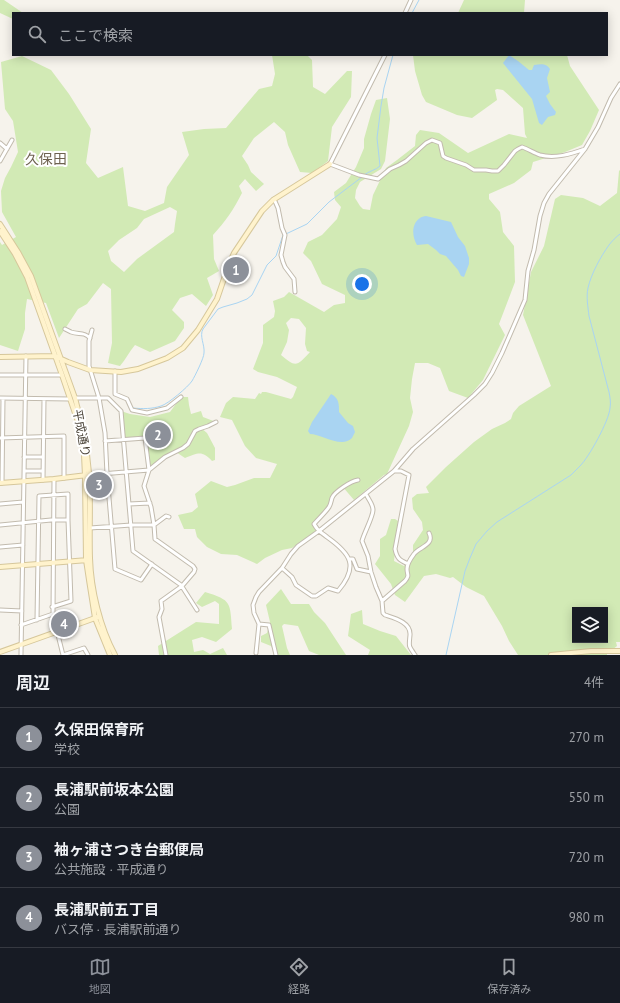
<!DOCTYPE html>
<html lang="ja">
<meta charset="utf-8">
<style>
body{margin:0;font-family:"PT Sans","Noto Sans JP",sans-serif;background:#20242c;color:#f1f3f6}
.controls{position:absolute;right:12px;bottom:12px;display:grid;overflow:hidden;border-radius:0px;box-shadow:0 2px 10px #0003}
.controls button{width:36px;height:36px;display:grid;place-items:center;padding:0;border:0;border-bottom:1px solid #363941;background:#171b24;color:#f1f3f6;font:20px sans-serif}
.you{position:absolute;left:362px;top:284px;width:14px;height:14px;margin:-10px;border:3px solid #fff;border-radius:50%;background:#1a73e8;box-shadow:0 0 0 6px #1a73e833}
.badge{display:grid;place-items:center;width:26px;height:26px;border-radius:50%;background:#8c9099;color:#fff;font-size:13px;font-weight:700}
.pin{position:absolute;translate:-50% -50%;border:2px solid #fff;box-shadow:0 1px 4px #0006}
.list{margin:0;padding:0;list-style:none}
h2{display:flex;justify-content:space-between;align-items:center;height:52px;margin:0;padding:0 16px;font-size:17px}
h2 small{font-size:13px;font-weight:400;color:#9ea1a6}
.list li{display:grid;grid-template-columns:26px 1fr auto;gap:12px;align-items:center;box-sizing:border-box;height:60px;padding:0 16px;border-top:1px solid #363941}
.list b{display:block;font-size:15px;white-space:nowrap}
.list p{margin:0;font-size:13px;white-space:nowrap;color:#9ea1a6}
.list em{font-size:13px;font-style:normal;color:#9ea1a6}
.icon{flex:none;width:22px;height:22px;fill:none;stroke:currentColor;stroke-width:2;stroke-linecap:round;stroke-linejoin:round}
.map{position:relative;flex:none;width:620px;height:655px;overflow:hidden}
.search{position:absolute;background:#171b24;box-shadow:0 2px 10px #0003;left:12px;right:12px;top:12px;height:44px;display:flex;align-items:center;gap:10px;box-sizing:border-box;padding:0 14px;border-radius:0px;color:#9ea1a6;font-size:15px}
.sheet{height:292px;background:#171b24}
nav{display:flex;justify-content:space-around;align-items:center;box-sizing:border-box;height:56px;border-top:1px solid #363941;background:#171b24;font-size:11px;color:#9ea1a6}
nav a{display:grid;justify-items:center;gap:2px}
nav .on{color:#8c9099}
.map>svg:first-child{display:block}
</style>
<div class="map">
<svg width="620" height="655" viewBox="0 0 620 655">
<rect width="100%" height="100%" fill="#f6f3ec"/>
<path fill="#d2eab5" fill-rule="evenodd" d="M0 0H4L23 13H13V19L0 13Z
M464 0H525L524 13H458Z
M272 55H307L312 60 313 87 325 94 347 71H352L351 97 332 127 328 161 312 173 300 172 288 145 285 132 274 122 254 138 242 156 248 165 251 172 264 184 256 191 245 179 239 186 242 193C234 209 225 222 213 235L214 259 219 271 207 278 213 295 206 306 192 294 180 298 172 310 184 322V328L175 341 150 352 135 345C129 352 126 359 120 366L108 363 112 343 111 289 103 283 87 304 78 309 59 338 46 303 27 299 25 313V329L18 351 0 345V242L2 245 16 237 2 212 1 191 5 178 11 167 18 152 13 121 5 109 1 62 22 56 51 70 69 94 91 129 86 163 98 178 123 167 128 206 145 211 164 203 167 187 189 155 182 132 204 129 226 128 259 89 272 86 275 74ZM170 207 177 211 175 224 174 232 137 259 124 272 111 261 108 251 119 240 137 228 144 219Z
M413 55H567L570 66 599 110 590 131 582 145 565 152 533 162 531 170 514 183 489 194V199L500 212 503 232 514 246 515 282 499 324 505 335 483 380 468 398 449 391 440 368 428 363H415L412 379 410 398 413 412 409 426 387 474 384 475 354 500 342 486 332 496 330 503 327 507 313 523 317 530 292 548 282 550 265 558 257 564 237 555 221 554 207 547 197 537 195 529H184L178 515 192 512 198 507 195 494 211 481 227 487 235 485 254 478H270L277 464 256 458 245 446 232 420 220 417 226 403 233 397 255 399 259 393 261 394 262 392H266L291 399 293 397 297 387 277 377 258 372 253 369 263 343V325L274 317 275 311 273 301 284 297 289 292 324 312 334 305 345 303V295L322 284 311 261 303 253 308 242 322 235 337 219 341 207 335 200 334 192 346 183 356 167 364 148V139L371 114 376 100 387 98 390 119 385 161 381 169 360 182 356 190 355 198 360 206 363 209 370 210 373 195 386 168 397 160 415 146 416 135 420 130 439 133 468 153 509 134 527 138 525 134 523 108 503 90 497 89 495 90 497 100 472 118 457 115 426 102 422 95 415 71ZM291 318 299 319 306 328 305 344 307 351 310 352C297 366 296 368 281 355L287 342 289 330 286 323Z
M620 170V642H616L617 646 607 654V655H518L509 641 502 626 484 596 466 587 453 577 450 578 436 574 424 576 405 602 395 595 391 584 375 564 380 556V539L386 535 391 519H395L398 521 394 561 404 566 409 558 413 560V545L423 530 422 522 413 509 412 498 417 494 429 493 426 487 446 467 474 442 492 429 505 423 511 419 513 413 519 406 551 386 523 315 531 272 544 246 555 199 561 195 583 198 600 206 617 193 619 171ZM575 610H605V640H575Z
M181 397H188L189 405 191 414 201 411 203 417 216 422 201 428 207 433 215 448V460L212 461C202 450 198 453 185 458L176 452 165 457 149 470 145 439 123 440 121 411 130 414 150 417 170 412Z
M281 589 291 604H309L314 612 325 623 346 655H319L309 651 298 626 284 624 282 626 287 648 290 655H276L271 646 261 642V636L267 633 270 622 266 605Z
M205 592C232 600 230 603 232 629L216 642 202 637 192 640 194 652 203 650 210 654 223 648 227 655H159L158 646 196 622 219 624V604L215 601 202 607 196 603Z
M362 610 363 624 380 631 396 636 411 655H368L370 650 348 636 351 614Z"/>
<path fill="#a9d4f2" d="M509 55 518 61 529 70H532L534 65C541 64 546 63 550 69L547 78 550 92 546 96 550 104 556 112 555 115 548 117 542 125 539 123 532 99 503 63Z
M426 216 451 222 458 237 465 246 469 258V264L464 277 461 276 458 270 446 256 440 254 436 250 428 244 417 245C412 237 411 224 420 218 421 217 424 216 426 216Z
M331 394C339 398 339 404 339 412L348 423 353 426 355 432C354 434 353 436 352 438 342 449 321 434 310 434L308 431 312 422Z"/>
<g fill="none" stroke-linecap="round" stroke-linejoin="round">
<path stroke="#a9d4f2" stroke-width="1" d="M412 13 419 0
M364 175C369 171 376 170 380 166L377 138 381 106 384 88 393 55
M133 408C143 409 152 409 161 406 168 404 188 387 192 381 195 376 204 358 204 353 205 345 199 336 203 329L218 309 223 307 237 303 247 299 252 295 267 265 276 256 283 235 288 233 307 224 329 202 362 177
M446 655 465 571 470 558 476 544 487 531 497 522 571 475C574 472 577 469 580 466 589 457 609 421 610 408 611 403 610 397 609 392L589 316C588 307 586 297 588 288 591 274 601 256 609 245 612 241 616 237 620 234"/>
<g stroke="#c2bbae" stroke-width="5">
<path id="street" d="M405 13 411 0
M385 55 330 164 359 175 378 179 390 169 399 165 406 161 426 143 432 140 440 143 443 156 446 158 466 165 474 170H486L492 171H498L504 165 515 151 518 149 522 147C528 149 534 153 540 155 555 159 571 154 585 149
M0 143 7 149
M0 161 12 140
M274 199 278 208 282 228 285 235 281 255 283 262 285 267 294 279 295 292
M65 329C67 330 69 331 71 332 79 335 83 331 90 338
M92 330 89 341V366L99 398 105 433 107 474 115 569 141 580 152 564
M115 371V394L127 399 132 410 147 413 167 408 181 397
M0 375H62
M0 398 70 399
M75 398H108L121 411 133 551 181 585 197 610
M0 438 64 436V478
M105 441 145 438 149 470 144 486 151 507 154 525 155 539 193 566 195 569 194 572 182 586 161 601 162 609 159 617 166 655
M24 457H43
M24 471H43
M394 471H401L409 475 395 549C397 559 400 560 408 564
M89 475 149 470 165 457 183 448 188 444 195 431 199 429 208 426 216 422
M43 480 44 399
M2 483 3 399
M366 494C368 499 373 504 373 510 373 517 364 533 362 541L368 556 371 572 376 587 382 601 383 613 385 615C394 618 411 622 410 635 409 647 408 645 415 655
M0 504 23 502
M129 504 150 503
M0 525 51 520H68
M90 528 131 525H154L166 516 169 517
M0 547 23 545
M350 559H353L357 569 371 572
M282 568 292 577 296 585 312 596H316L328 588 338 591C359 566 351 554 327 537 320 531 319 533 314 524 319 518 325 513 329 507 331 504 331 501 332 498 334 492 351 481 358 480
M382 601 405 581C410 575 407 575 407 569 407 564 411 558 414 554 419 547 435 545 429 533
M0 610 22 611
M37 620 39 496 68 494V520L71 601 52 607
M259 624 269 625 276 655
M21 625 53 614 54 479
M57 631 63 655 84 648 88 655
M256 653 259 624 254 613 253 605 256 597 259 592 282 568 291 554 298 546 319 531 394 471 413 449 474 395 485 384 492 373 502 353 525 300 528 271 534 250 540 216 544 203 549 194 585 149 598 127 611 98 620 84
M21 655 26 356"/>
</g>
<g stroke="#d6c79b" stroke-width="6">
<path id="secondary" d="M0 224 18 252 31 276 75 398C82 423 87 447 89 473 91 501 89 530 90 558 91 590 100 627 115 655
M0 231 15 254 27 277 62 375 77 419 81 435 84 455 85 476 86 560 89 580 95 618 110 655
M0 357 55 356 68 362 90 370 121 372 138 369 167 358 183 348 198 330 217 299 229 264 234 253 262 211 273 200 330 164
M0 483 54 479 87 475
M0 567 88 560
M0 652 98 617
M551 655 591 651H620"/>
</g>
<use href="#street" stroke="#fff" stroke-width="3"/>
<use href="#secondary" stroke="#fff3cd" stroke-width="4"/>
</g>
<g text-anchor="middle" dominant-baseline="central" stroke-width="4" stroke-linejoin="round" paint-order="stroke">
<g font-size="12" fill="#4b4439" stroke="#fff">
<text transform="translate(82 433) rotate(79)">平成通り</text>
</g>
<g font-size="14" fill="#6e6250" stroke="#fff">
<text x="46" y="159">久保田</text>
</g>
</g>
</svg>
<div class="controls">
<button><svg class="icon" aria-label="layers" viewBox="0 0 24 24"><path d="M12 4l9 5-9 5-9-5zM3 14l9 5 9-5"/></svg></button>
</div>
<div class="you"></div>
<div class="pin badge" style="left:236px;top:270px">1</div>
<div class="pin badge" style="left:158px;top:435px">2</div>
<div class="pin badge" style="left:99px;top:485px">3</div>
<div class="pin badge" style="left:64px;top:624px">4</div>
<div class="search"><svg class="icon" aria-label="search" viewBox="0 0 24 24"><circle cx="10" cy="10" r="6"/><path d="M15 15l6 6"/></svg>ここで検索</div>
</div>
<section class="sheet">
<h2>周辺<small>4件</small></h2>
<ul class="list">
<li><span class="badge">1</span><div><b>久保田保育所</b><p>学校</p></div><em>270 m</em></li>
<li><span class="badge">2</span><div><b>長浦駅前坂本公園</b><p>公園</p></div><em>550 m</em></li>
<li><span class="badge">3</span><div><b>袖ヶ浦さつき台郵便局</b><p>公共施設 · 平成通り</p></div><em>720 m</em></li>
<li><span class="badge">4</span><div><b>長浦駅前五丁目</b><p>バス停 · 長浦駅前通り</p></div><em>980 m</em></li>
</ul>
</section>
<nav>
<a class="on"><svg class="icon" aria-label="map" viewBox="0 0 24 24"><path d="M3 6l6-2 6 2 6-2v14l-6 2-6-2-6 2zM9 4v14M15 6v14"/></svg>地図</a>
<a><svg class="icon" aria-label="directions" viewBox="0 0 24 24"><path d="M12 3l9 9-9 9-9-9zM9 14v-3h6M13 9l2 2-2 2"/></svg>経路</a>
<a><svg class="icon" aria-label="saved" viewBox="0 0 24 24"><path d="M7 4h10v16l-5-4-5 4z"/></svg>保存済み</a>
</nav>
